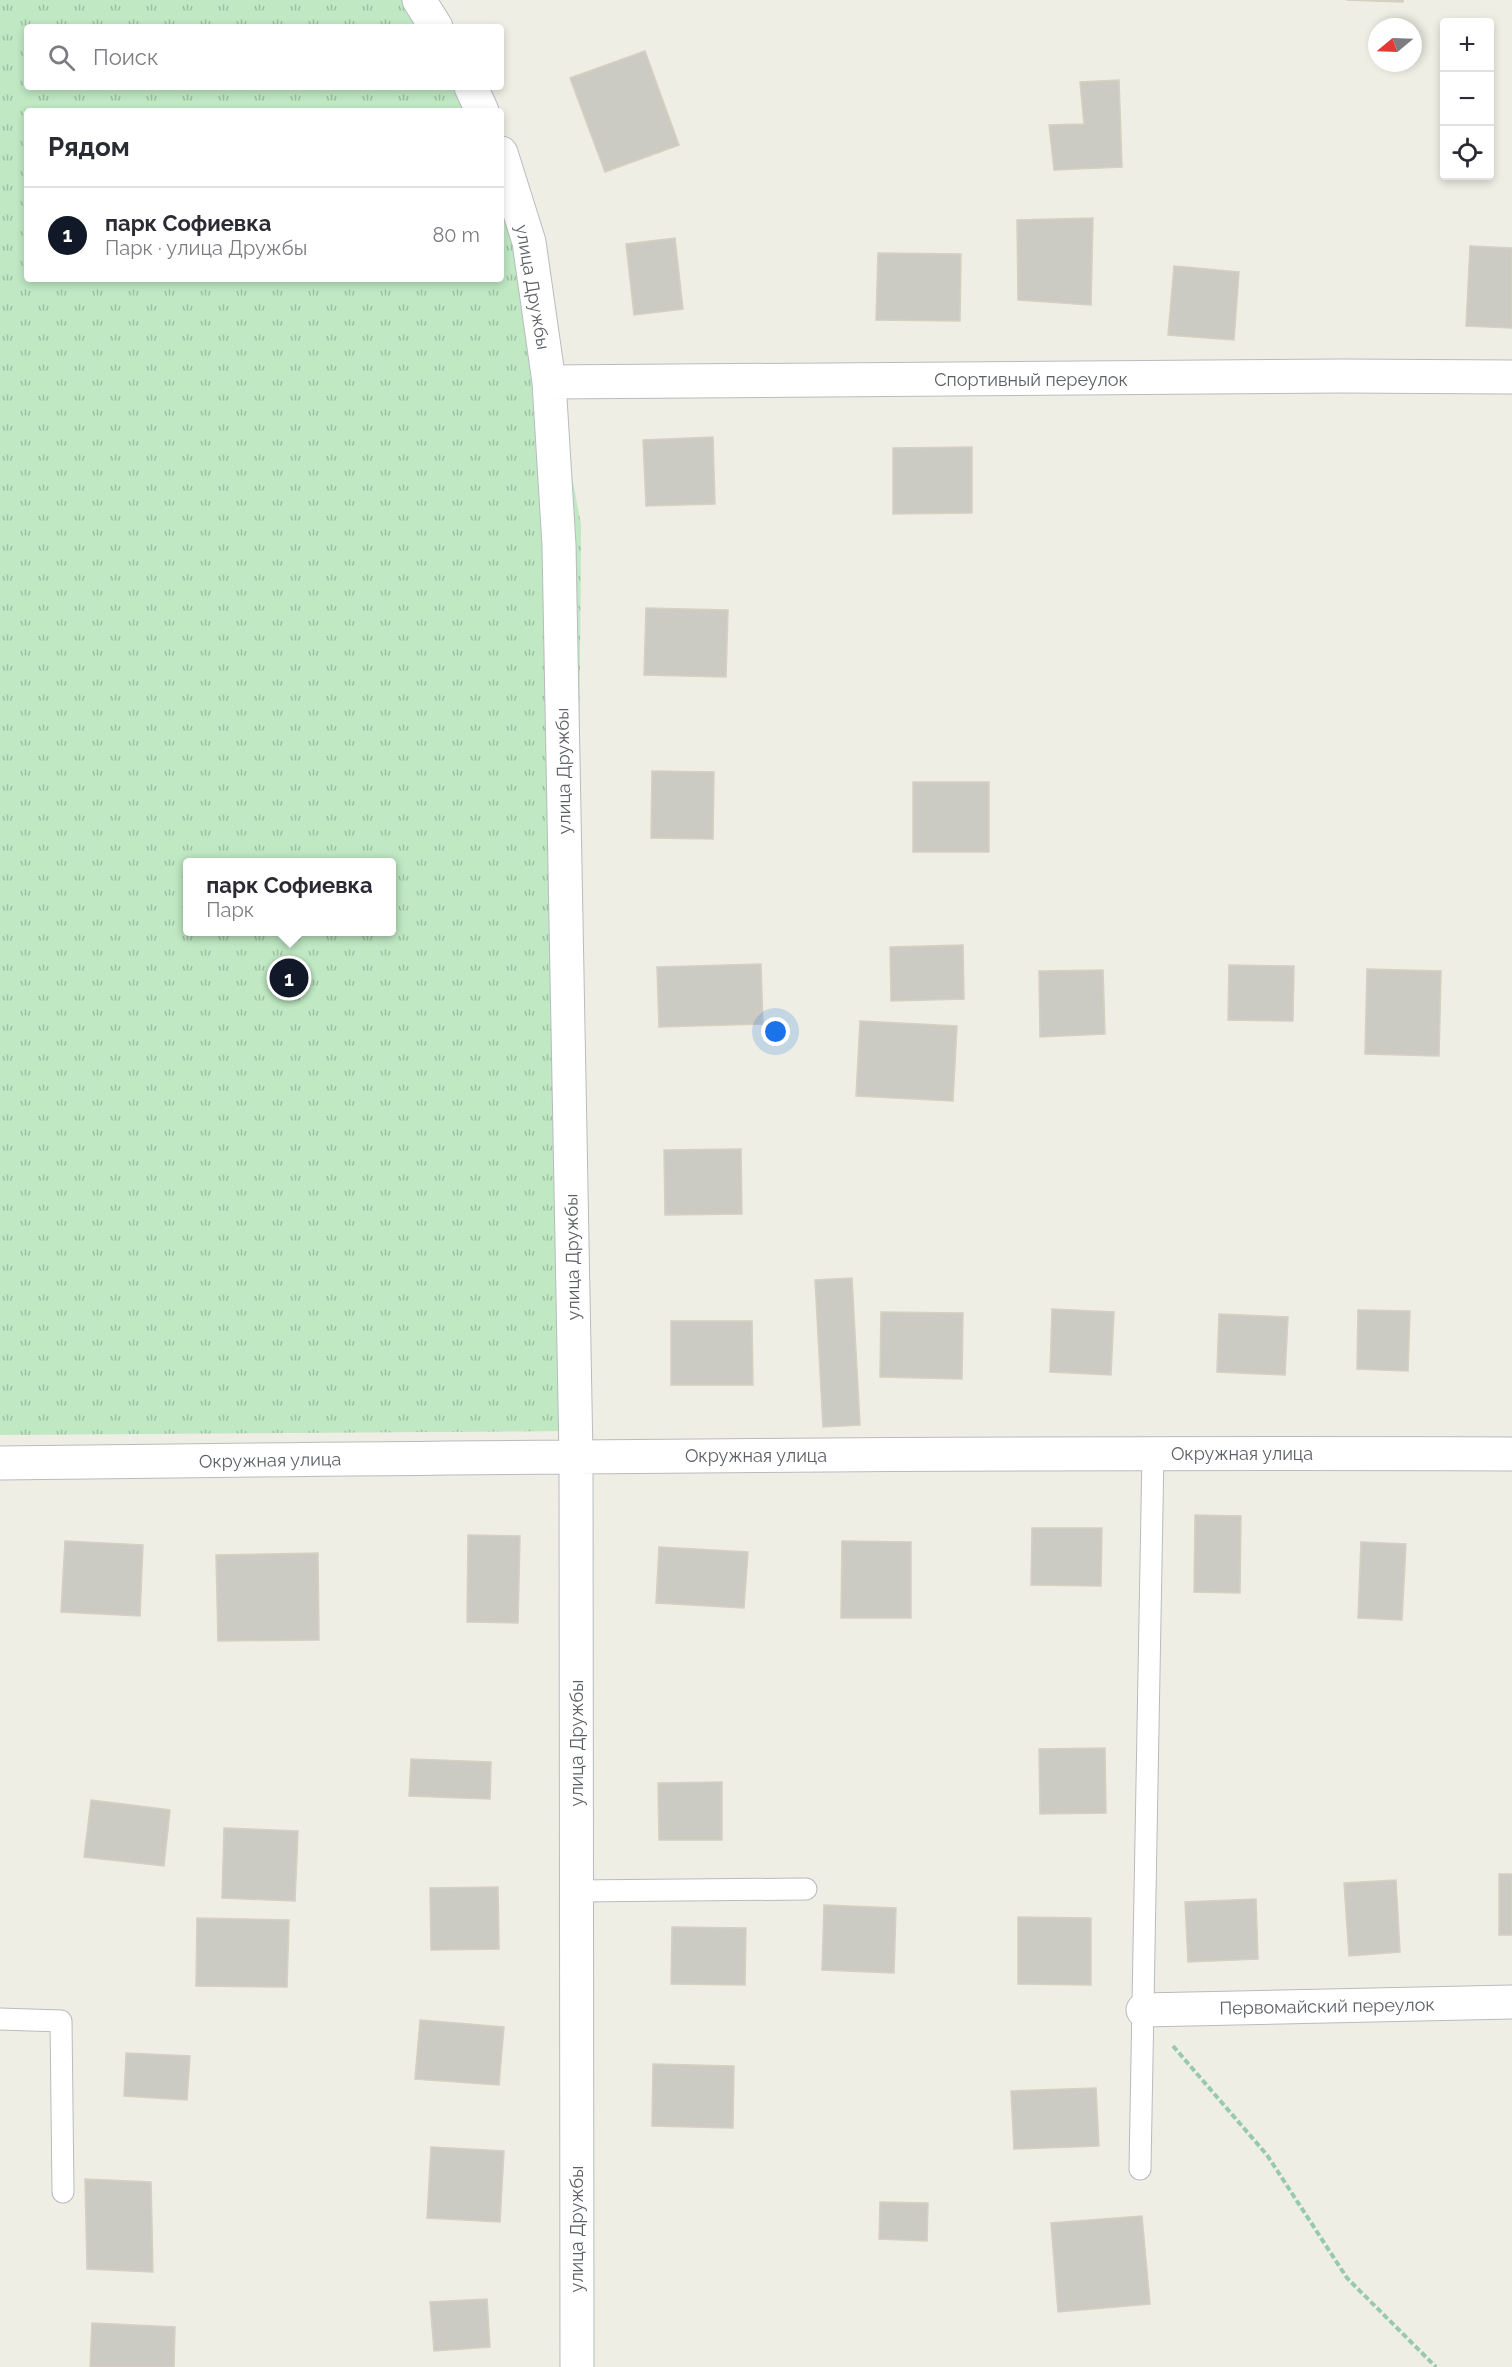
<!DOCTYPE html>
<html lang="ru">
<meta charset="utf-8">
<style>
body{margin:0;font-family:Raleway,sans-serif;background:#f2f2f3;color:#2b2b33}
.controls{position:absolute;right:18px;top:18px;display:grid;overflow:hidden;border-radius:6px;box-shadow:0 3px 9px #0003}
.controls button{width:54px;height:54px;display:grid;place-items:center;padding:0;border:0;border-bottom:2px solid #e1e1e2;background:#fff;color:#2b2b33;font:30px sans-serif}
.compass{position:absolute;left:1368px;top:18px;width:54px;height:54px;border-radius:50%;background:#fff;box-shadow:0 3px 9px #0003;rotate:251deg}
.you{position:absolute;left:776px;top:1032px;width:21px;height:21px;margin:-15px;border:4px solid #fff;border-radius:50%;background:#1a73e8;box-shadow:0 0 0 9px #1a73e833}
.badge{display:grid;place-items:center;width:39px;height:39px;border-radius:50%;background:#111827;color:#fff;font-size:20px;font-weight:700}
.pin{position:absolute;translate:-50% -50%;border:3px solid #fff;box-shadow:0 2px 6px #0006}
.popup{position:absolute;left:183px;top:858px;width:213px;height:78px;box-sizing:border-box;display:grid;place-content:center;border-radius:6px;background:#fff;filter:drop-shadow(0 2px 4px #0005);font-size:20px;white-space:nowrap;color:#7c7c81}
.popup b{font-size:22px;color:#2b2b33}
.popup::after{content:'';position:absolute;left:50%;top:100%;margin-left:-12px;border:12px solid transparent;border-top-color:#fff}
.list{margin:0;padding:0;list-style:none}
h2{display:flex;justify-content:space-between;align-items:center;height:78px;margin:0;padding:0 24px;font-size:26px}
h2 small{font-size:20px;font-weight:400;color:#7c7c81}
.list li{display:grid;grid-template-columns:39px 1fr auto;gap:18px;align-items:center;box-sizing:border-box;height:96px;padding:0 24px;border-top:2px solid #e1e1e2}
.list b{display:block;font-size:22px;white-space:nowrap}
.list p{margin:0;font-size:20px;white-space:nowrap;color:#7c7c81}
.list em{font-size:20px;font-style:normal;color:#7c7c81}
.icon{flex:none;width:33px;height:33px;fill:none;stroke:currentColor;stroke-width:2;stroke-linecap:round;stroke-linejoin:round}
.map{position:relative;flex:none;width:1512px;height:2367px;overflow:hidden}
.search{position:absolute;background:#fff;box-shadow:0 3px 9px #0003;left:24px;top:24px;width:480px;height:66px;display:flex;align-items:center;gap:15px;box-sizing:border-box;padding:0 21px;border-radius:6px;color:#7c7c81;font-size:22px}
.panel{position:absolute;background:#fff;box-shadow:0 3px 9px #0003;left:24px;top:108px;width:480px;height:174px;border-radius:6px}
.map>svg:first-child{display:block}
</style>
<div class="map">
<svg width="1512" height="2367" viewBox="0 0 1512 2367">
<defs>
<pattern id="park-tufts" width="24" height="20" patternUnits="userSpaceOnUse" patternTransform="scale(1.5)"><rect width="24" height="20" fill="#bfe8c3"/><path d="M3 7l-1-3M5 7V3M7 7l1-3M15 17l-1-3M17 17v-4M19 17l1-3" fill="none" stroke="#9ebfa2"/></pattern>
</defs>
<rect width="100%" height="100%" fill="#efeee4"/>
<path fill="url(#park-tufts)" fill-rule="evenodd" d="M0 0H426L449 27H27V87H471L480 111H27V279H501V168L529 243 581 525 574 1431 0 1435ZM187 862H391V932H187Z"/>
<path fill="#cccbc3" stroke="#d4d0c2" stroke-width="1.5" d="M1346 0H1403V2Z
M645 51 679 145 605 172 570 78Z
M1119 80 1122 167 1054 170 1049 125 1084 124 1080 82Z
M1093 218 1091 305 1018 300 1017 220Z
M675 238 683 309 634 315 626 244Z
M1470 246 1512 248V328L1466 326Z
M878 253 961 254 960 321 876 320Z
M1174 266 1239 272 1234 340 1168 335Z
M713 437 715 504 646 506 643 440Z
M972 447V513L893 514V448Z
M646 608 728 610 726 677 644 675Z
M652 771 714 772 713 839 651 838Z
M913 782H989V852H913Z
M963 945 964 999 891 1001 890 947Z
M761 964 763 1024 659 1027 657 967Z
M1229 965 1294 966 1293 1021 1228 1020Z
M1367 969 1441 971 1439 1056 1365 1054Z
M1103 970 1105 1034 1040 1037 1039 971Z
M860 1021 957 1026 953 1101 856 1096Z
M741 1149 742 1214 665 1215 664 1150Z
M852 1278 860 1425 823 1427 815 1280Z
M1052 1309 1114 1312 1111 1375 1050 1372Z
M1358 1310 1410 1311 1408 1371 1357 1369Z
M881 1312 963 1313 962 1379 880 1377Z
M1219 1314 1288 1317 1285 1375 1217 1372Z
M671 1321H752L753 1385H671Z
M1195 1515 1241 1516 1240 1593 1194 1592Z
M1032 1528H1102L1101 1586 1031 1585Z
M468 1535 520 1536 518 1623 467 1622Z
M65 1541 143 1545 140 1616 61 1612Z
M842 1541 911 1542V1618H841Z
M1361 1542 1406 1544 1402 1620 1358 1618Z
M659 1547 748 1552 744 1608 656 1603Z
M318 1553 319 1640 218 1641 216 1555Z
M1105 1748 1106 1813 1040 1814 1039 1749Z
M411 1759 491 1762 490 1799 409 1796Z
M722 1782V1840H659L658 1783Z
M91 1800 170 1810 164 1866 84 1857Z
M224 1828 298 1831 295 1901 222 1898Z
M1499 1874H1512V1935H1499Z
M1396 1880 1400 1952 1349 1956 1344 1883Z
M498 1887 499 1949 431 1950 430 1888Z
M1256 1899 1258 1959 1188 1962 1185 1902Z
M824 1905 896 1908 894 1973 822 1970Z
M1018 1917 1091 1918V1985L1018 1984Z
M197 1918 289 1920 287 1987 196 1986Z
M672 1927 746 1928 745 1985 671 1984Z
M420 2020 504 2027 499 2085 415 2079Z
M126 2053 190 2056 187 2100 124 2096Z
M653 2064 734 2066 733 2128 652 2126Z
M1096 2088 1099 2146 1014 2149 1011 2091Z
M431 2147 504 2151 500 2222 427 2218Z
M85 2179 151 2182 153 2272 87 2269Z
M880 2202 928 2203 927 2241 879 2239Z
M1142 2216 1150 2304 1058 2312 1051 2223Z
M487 2299 490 2347 434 2351 430 2302Z
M92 2323 175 2327 174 2367H90Z"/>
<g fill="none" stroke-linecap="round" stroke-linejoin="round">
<g stroke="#b9bbc0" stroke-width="23">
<path id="lane" d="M576 1891 806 1889
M0 2019 61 2021 63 2192
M1140 2169 1153 1453"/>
</g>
<g stroke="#b9bbc0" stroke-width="35">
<path id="street" d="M419 0 436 27
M471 87 482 111
M501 153 529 242 549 382 559 545 576 1456 577 2367
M549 382 1343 376 1512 377
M0 1463C504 1457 1008 1452 1512 1454
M1143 2010 1512 2002"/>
</g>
<path stroke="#97caac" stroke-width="4" stroke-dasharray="6 3" stroke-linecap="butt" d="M1173 2046 1267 2155 1347 2278 1436 2367"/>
<use href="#lane" stroke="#fff" stroke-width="21"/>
<use href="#street" stroke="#fff" stroke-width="33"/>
</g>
<g text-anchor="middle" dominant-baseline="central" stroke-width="4.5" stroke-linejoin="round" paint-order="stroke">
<g font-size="18" fill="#5c5f65" stroke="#fff">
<text transform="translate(533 287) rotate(80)">улица Дружбы</text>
<text x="1031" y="379">Спортивный переулок</text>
<text transform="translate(563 771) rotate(-91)">улица Дружбы</text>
<text transform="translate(572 1257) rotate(-91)">улица Дружбы</text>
<text x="1242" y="1453">Окружная улица</text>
<text x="756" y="1455">Окружная улица</text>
<text transform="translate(270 1460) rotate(-1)">Окружная улица</text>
<text transform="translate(576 1743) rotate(-90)">улица Дружбы</text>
<text transform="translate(1327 2006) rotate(-1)">Первомайский переулок</text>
<text transform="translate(576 2229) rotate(-90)">улица Дружбы</text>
</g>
</g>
</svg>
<div class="controls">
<button>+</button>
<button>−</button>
<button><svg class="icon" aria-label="locate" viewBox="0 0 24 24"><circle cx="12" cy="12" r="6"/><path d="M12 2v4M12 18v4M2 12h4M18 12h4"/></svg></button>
</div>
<svg class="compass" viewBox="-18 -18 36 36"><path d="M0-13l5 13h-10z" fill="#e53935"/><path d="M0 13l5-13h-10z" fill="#7c7c81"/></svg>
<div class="you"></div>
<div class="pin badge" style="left:289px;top:978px">1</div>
<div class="popup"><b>парк Софиевка</b>Парк</div>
<div class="search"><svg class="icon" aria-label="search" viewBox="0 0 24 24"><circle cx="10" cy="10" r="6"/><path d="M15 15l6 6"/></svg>Поиск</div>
<section class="panel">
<h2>Рядом<small></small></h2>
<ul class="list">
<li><span class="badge">1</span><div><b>парк Софиевка</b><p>Парк · улица Дружбы</p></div><em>80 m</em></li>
</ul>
</section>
</div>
